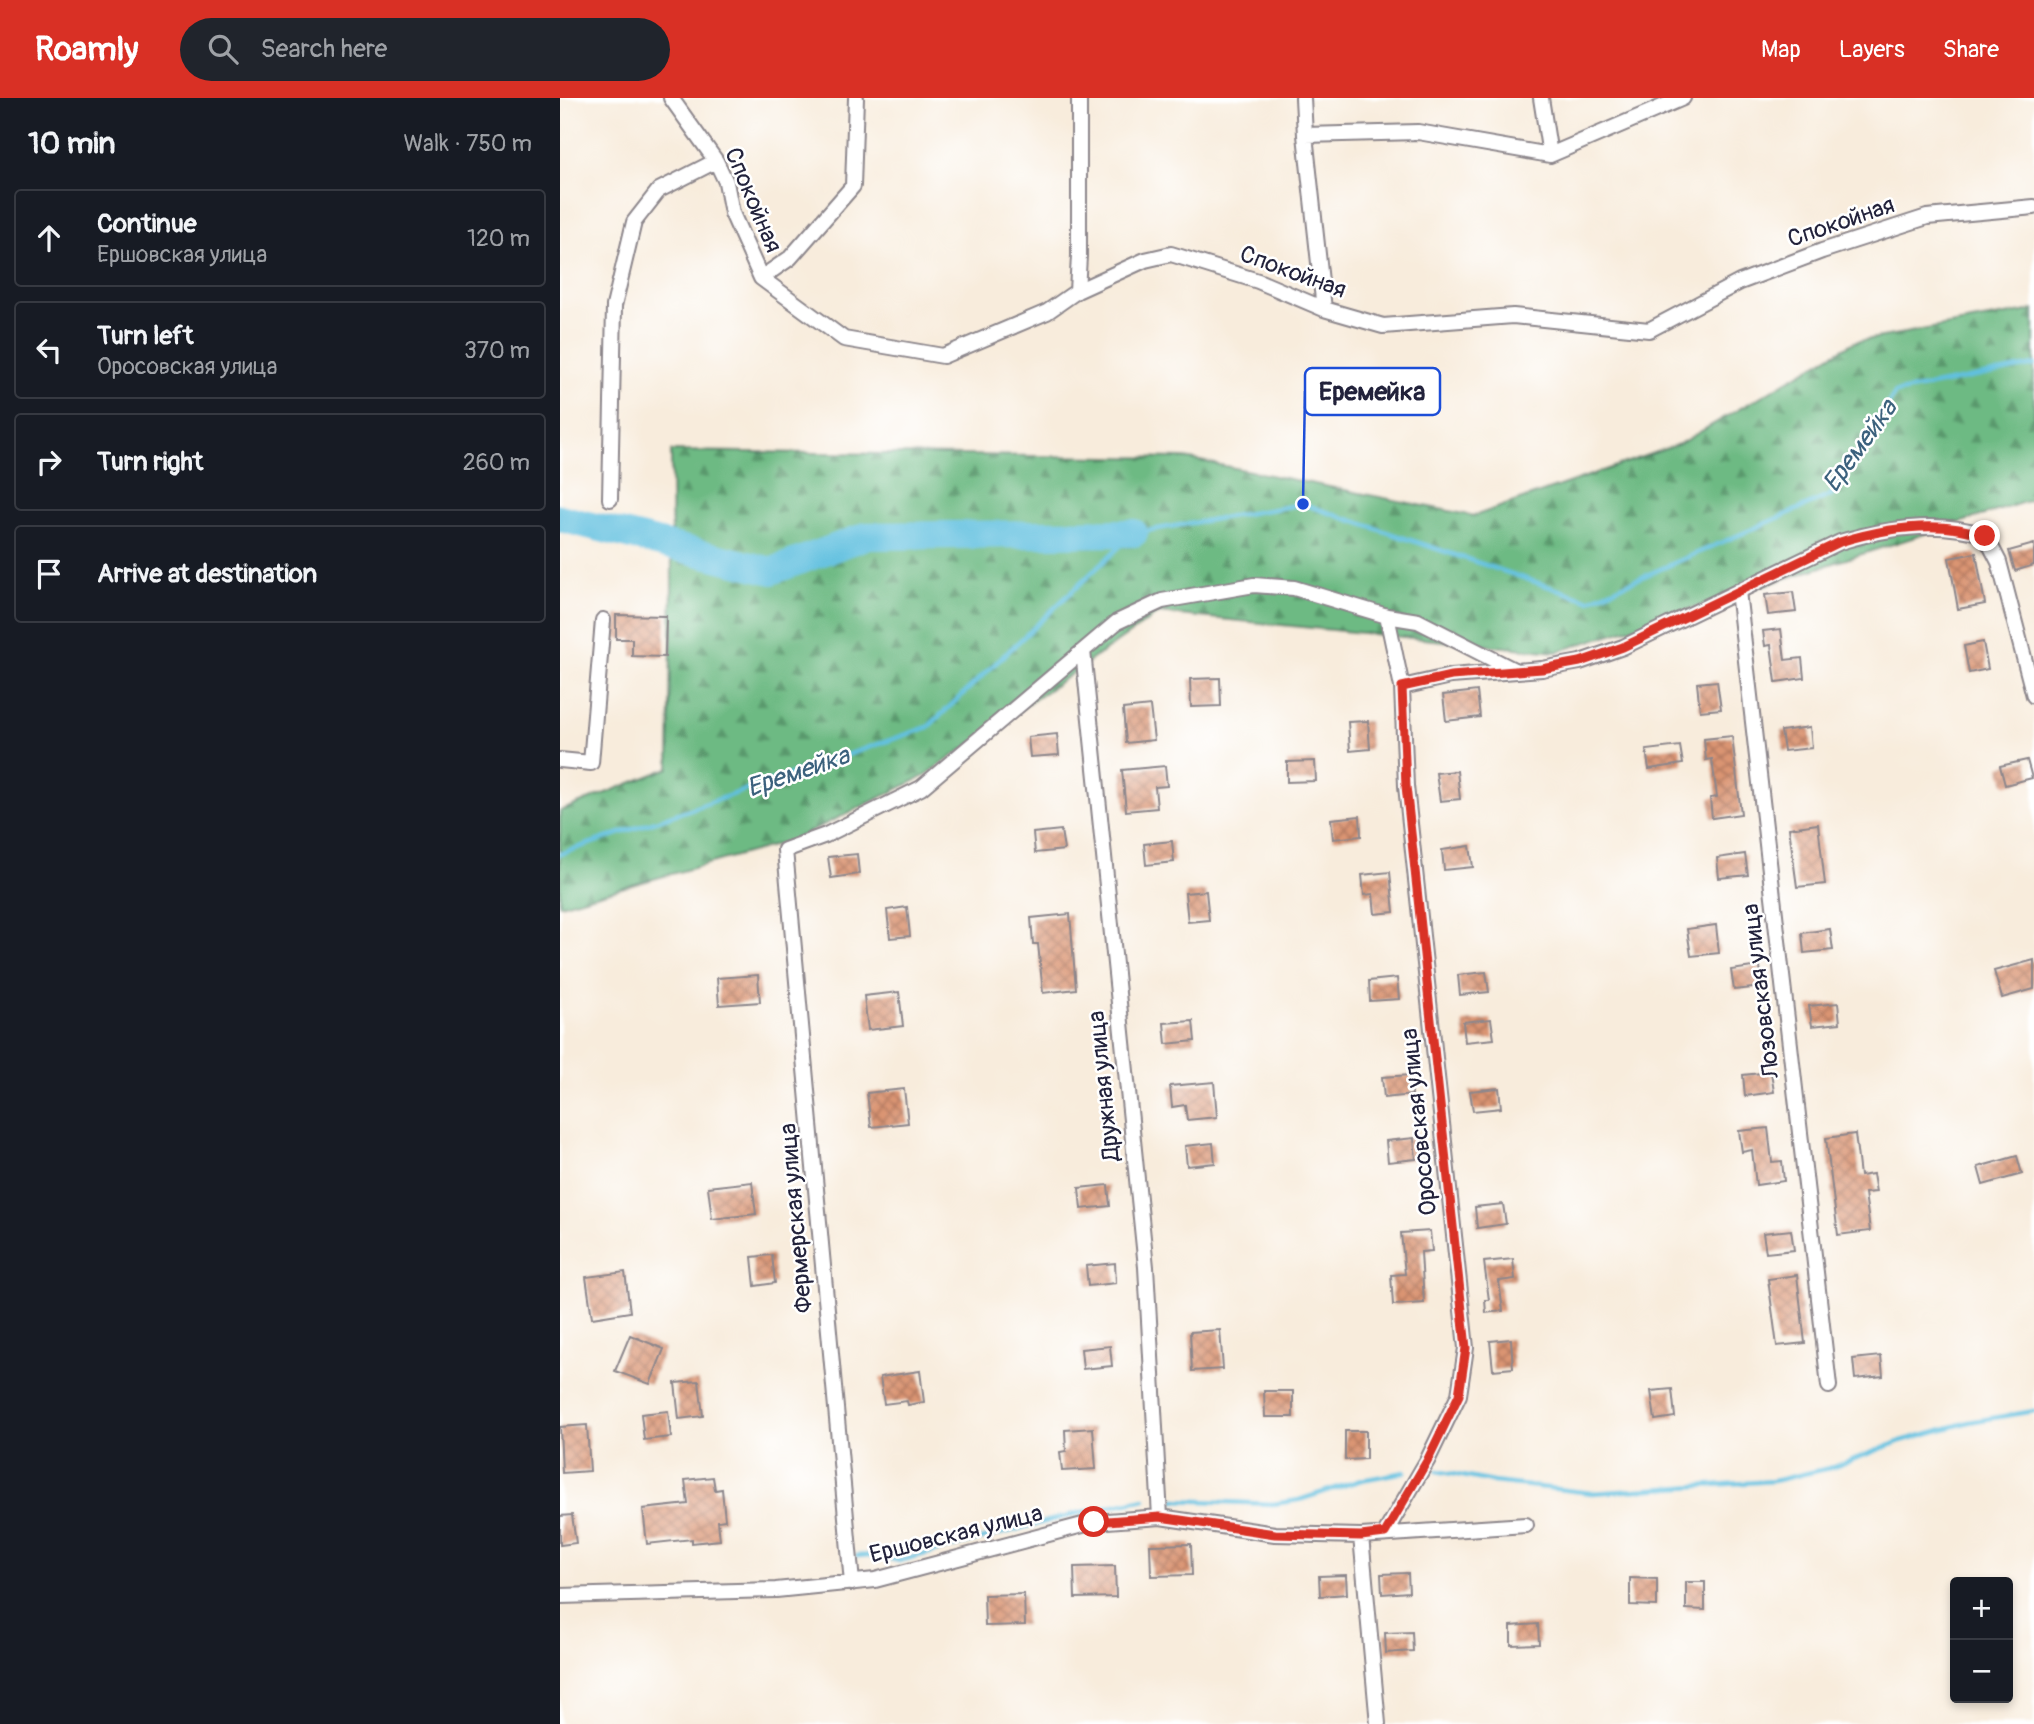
<!DOCTYPE html>
<meta charset="utf-8">
<style>
body{margin:0;font-family:Pangolin,sans-serif;background:#20242c;color:#f1f3f6}
.controls{position:absolute;right:21px;bottom:21px;display:grid;overflow:hidden;border-radius:7px;box-shadow:0 4px 10px #0003}
.controls button{width:63px;height:63px;display:grid;place-items:center;padding:0;border:0;border-bottom:2px solid #363941;background:#171b24;color:#f1f3f6;font:35px sans-serif}
.stop{position:absolute;width:21px;height:21px;margin:-16px;border:5px solid #d93025;border-radius:50%;background:#fff}
.stop.end{background:#d93025;border-color:#fff;box-shadow:0 2px 7px #0008}
.list{margin:0;padding:0;list-style:none}
h2{display:flex;justify-content:space-between;align-items:center;height:91px;margin:0;padding:0 28px;font-size:30px}
h2 small{font-size:23px;font-weight:400;color:#9ea1a6}
.list li{display:grid;grid-template-columns:46px 1fr auto;gap:21px;align-items:center;box-sizing:border-box;height:98px;margin:0 14px 14px;padding:0 14px;border:2px solid #363941;border-radius:7px}
.list b{display:block;font-size:26px;white-space:nowrap}
.list p{margin:0;font-size:23px;white-space:nowrap;color:#9ea1a6}
.list em{font-size:23px;font-style:normal;color:#9ea1a6}
.icon{flex:none;width:38px;height:38px;fill:none;stroke:currentColor;stroke-width:2;stroke-linecap:round;stroke-linejoin:round}
.map{position:relative;flex:none;width:1474px;height:1626px;overflow:hidden}
header{display:flex;align-items:center;gap:42px;box-sizing:border-box;height:98px;padding:0 35px;background:#d93025;color:#fff}
header strong{font-size:33px}
nav{display:flex;gap:38px;margin-inline-start:auto;font-size:24px}
.search{width:490px;height:63px;background:#20242c;display:flex;align-items:center;gap:18px;box-sizing:border-box;padding:0 24px;border-radius:38px;color:#9ea1a6;font-size:26px}
main{display:flex}
aside{flex:1;background:#171b24}
.map>svg:first-child{display:block}
</style>
<header>
<strong>Roamly</strong>
<div class="search"><svg class="icon" aria-label="search" viewBox="0 0 24 24"><circle cx="10" cy="10" r="6"/><path d="M15 15l6 6"/></svg>Search here</div>
<nav><a>Map</a><a>Layers</a><a>Share</a></nav>
</header>
<main>
<aside>
<h2>10 min<small>Walk · 750 m</small></h2>
<ul class="list">
<li><svg class="icon" aria-label="ahead" viewBox="0 0 24 24"><path d="M12 20V5M6 11l6-6 6 6"/></svg><div><b>Continue</b><p>Ершовская улица</p></div><em>120 m</em></li>
<li><svg class="icon" aria-label="left" viewBox="0 0 24 24"><path d="M17 20v-9H6M10 6l-5 5 5 5"/></svg><div><b>Turn left</b><p>Оросовская улица</p></div><em>370 m</em></li>
<li><svg class="icon" aria-label="right" viewBox="0 0 24 24"><path d="M7 20v-9h11M14 6l5 5-5 5"/></svg><div><b>Turn right</b></div><em>260 m</em></li>
<li><svg class="icon" aria-label="arrive" viewBox="0 0 24 24"><path d="M6 21V4h12l-3 4 3 4H6"/></svg><div><b>Arrive at destination</b></div></li>
</ul>
</aside>
<div class="map">
<svg width="1474" height="1626" viewBox="0 0 1474 1626">
<defs>
<pattern id="forest-firs" width="22" height="20" patternUnits="userSpaceOnUse" patternTransform="scale(1.75)"><rect width="22" height="20" fill="#6dba83"/><path d="M5 1l3.5 6h-7zM16 11l3.5 6h-7z" fill="#59976c"/></pattern>
<pattern id="building-cross-hatch" width="8" height="8" patternUnits="userSpaceOnUse" patternTransform="scale(1.75)"><rect width="8" height="8" fill="#da9472"/><path d="M0 0l8 8M0 8l8-8" fill="none" stroke="#b0785f"/></pattern>
</defs>
<rect width="100%" height="100%" fill="#fff"/>
<filter id="ink" filterUnits="userSpaceOnUse"><feTurbulence type="fractalNoise" baseFrequency=".0143" numOctaves="2"/><feDisplacementMap in="SourceGraphic" scale="14" xChannelSelector="R" yChannelSelector="G"/><feConvolveMatrix kernelMatrix="1 2 1 2 8 2 1 2 1" color-interpolation-filters="sRGB"/></filter>
<filter id="wash" filterUnits="userSpaceOnUse"><feTurbulence type="fractalNoise" baseFrequency=".00686" numOctaves="4" result="noise"/><feDisplacementMap in="SourceGraphic" scale="28" xChannelSelector="R" yChannelSelector="G"/><feGaussianBlur stdDeviation="1.57" result="paint"/><feColorMatrix in="noise" values="0 0 0 0 0 0 0 0 0 0 0 0 0 0 0 0 0 1.4 0 .05"/><feComposite in="paint" operator="in"/></filter>
<g filter="url(#wash)">
<rect width="100%" height="100%" fill="#f8ecdc"/>
<path fill="url(#forest-firs)" stroke="#486e5f" stroke-width="2" d="M1474 212V401L996 554 599 515 363 679 230 743 0 807V713L109 670 112 487 111 353 625 360 914 418 1119 346 1294 244Z"/>
<g fill="none" stroke-linecap="round" stroke-linejoin="round">
<path stroke="#61c0df" stroke-width="4.5" d="M0 756 368 629 574 435 743 406 1029 502 1271 397 1335 295 1474 267
M877 1373 933 1384 1032 1395 1213 1383 1274 1369 1341 1343 1409 1324 1474 1313
M615 1402 713 1406 739 1402 801 1382 845 1374
M297 1458 314 1457 339 1463 522 1414 585 1401"/>
<path stroke="#61c0df" stroke-width="28" d="M0 420 212 473 306 438 574 435"/>
</g>
<g id="blocks">
<path fill="url(#building-cross-hatch)" d="M1474 446V467L1455 473 1449 453Z
M1416 455 1425 506 1398 511 1389 460Z
M1233 494 1236 514 1208 517 1205 497Z
M56 517 106 518 105 559 72 558V541H56Z
M1221 531 1225 562 1242 560 1244 580 1216 584 1211 547 1205 548 1203 533Z
M1423 544 1428 571 1409 575 1404 548Z
M660 580 661 608 631 609 630 581Z
M1157 583 1161 611 1140 613 1137 585Z
M917 593 920 619 886 623 883 597Z
M590 608 594 642 566 645 563 611Z
M808 623 810 651 790 653 788 624Z
M1250 629 1252 650 1224 653 1221 633Z
M497 636 499 657 470 659 468 639Z
M1172 638 1181 716 1152 720 1150 700 1157 699 1152 661 1146 662 1144 641Z
M1120 648 1123 666 1089 671 1086 652Z
M1467 662 1472 680 1445 687 1440 668Z
M755 663 756 683 727 684V664Z
M605 668 607 688 595 689 597 710 566 713 562 672Z
M897 673 900 701 880 703 876 675Z
M800 718 801 738 773 741 771 721Z
M1258 726 1265 786 1237 789 1229 730Z
M501 732 504 752 475 755 473 735Z
M612 743 614 764 586 767 584 746Z
M910 748 913 769 884 772 882 752Z
M297 756 299 776 271 780 268 759Z
M1185 756 1188 777 1159 780 1157 760Z
M830 774 834 814 815 816 813 796 804 797 802 777Z
M646 793 649 822 628 824 625 795Z
M347 809 350 838 330 840 327 812Z
M510 816 516 891 483 895 478 846H473L471 820Z
M1156 827 1159 855 1131 858 1127 831Z
M1270 831 1273 852 1244 855 1242 835Z
M1474 862V891L1442 900 1434 873Z
M1200 868 1202 889 1174 892 1171 872Z
M926 874 929 894 900 897 898 877Z
M198 877 200 904 159 907 157 880Z
M837 880 839 901 810 903 809 883Z
M339 894 343 928 308 932 304 898Z
M1278 905 1280 925 1252 928 1249 908Z
M931 921 934 941 905 944 903 924Z
M633 923 635 943 606 946 604 925Z
M1211 974 1214 994 1185 998 1183 977Z
M851 977 852 997 824 1000 822 979Z
M654 984 657 1019 627 1022 625 1007 612 1009 610 988Z
M939 990 941 1010 913 1013 910 993Z
M344 991 348 1025 311 1029 307 995Z
M1208 1030 1212 1064 1222 1063 1224 1083 1196 1087 1192 1052 1182 1054 1179 1033Z
M1295 1036 1300 1078 1313 1076 1316 1094 1305 1095 1310 1133 1278 1137 1266 1040Z
M854 1040 856 1061 828 1064 826 1043Z
M653 1045 655 1065 627 1068 625 1048Z
M1457 1058 1462 1076 1423 1087 1418 1069Z
M192 1084 196 1116 152 1121 148 1089Z
M548 1087 550 1108 521 1111 519 1090Z
M943 1106 946 1126 917 1130 915 1109Z
M1231 1132 1234 1152 1206 1155 1203 1135Z
M870 1133 872 1153 861 1154 864 1205 833 1207 831 1177 845 1176 841 1135Z
M212 1157 215 1185 195 1188 192 1159Z
M953 1161 955 1181 939 1183 943 1213 926 1215 925 1202H929L924 1164Z
M555 1165 556 1185 528 1188 526 1168Z
M65 1174 70 1214 32 1220 26 1179Z
M1237 1177 1245 1245 1217 1248 1208 1181Z
M660 1232 663 1271 632 1273 630 1234Z
M70 1237 104 1251 90 1286 55 1273Z
M951 1241 953 1270 933 1272 930 1243Z
M550 1248 552 1268 523 1271 521 1251Z
M1321 1258 1323 1278 1295 1281 1293 1261Z
M360 1273 364 1304 348 1307 347 1303 324 1306 320 1279Z
M139 1283 143 1318 119 1321 115 1285Z
M1112 1291 1115 1319 1095 1322 1091 1293Z
M704 1293H733V1319H705Z
M108 1313 111 1339 84 1342 81 1316Z
M27 1327 30 1373 2 1375 0 1329Z
M533 1330 536 1371 502 1373 500 1354 506 1353 505 1332Z
M785 1333H806V1361L785 1362Z
M153 1379 155 1392 162 1391 165 1422 158 1423 160 1442 132 1445V1441L87 1446 83 1411 128 1406 125 1382Z
M12 1417 16 1445 0 1447V1418Z
M631 1446 632 1477 591 1478 590 1447Z
M555 1468 556 1499 515 1500 514 1469Z
M848 1475 849 1494 822 1496 821 1476Z
M786 1477 787 1496 760 1498 759 1478Z
M1070 1480 1097 1481V1508L1070 1507Z
M1126 1484H1145V1512L1126 1511Z
M464 1496 465 1527 425 1528 424 1497Z
M978 1526 979 1546 951 1547V1528Z
M852 1534 853 1553 826 1555 825 1535Z"/>
</g>
</g>
<g filter="url(#ink)">
<use href="#blocks" fill-opacity="0" stroke="#8d878c" stroke-width="2"/>
<g fill="none" stroke-linecap="round" stroke-linejoin="round">
<g stroke="#8d878c" stroke-width="18">
<path id="street" d="M111 0 156 63 166 84 172 115 201 180 284 241 383 258 487 214 517 193 585 162 611 156 698 183 764 211 823 228 953 218 1089 232 1180 184 1262 153 1367 119 1474 109
M743 0 745 37 764 211
M981 0 990 57
M745 37 858 34 990 57 1123 0
M201 180 230 160 293 88 296 0
M517 193 519 158V0
M50 401 54 208 74 124 99 92 156 63
M1178 493 1269 1288
M827 518 858 523 954 572
M523 553 586 1169 600 1419
M842 589 891 578 982 571 1020 564 1063 549 1280 444C1326 430 1379 422 1425 437L1439 464 1474 598
M0 662 31 665 43 522
M292 1485 225 752 266 737 361 690 557 524 602 503 694 487 734 490 827 518 842 589 846 688 906 1250 899 1297 867 1363 825 1435
M0 1498 216 1492 315 1482 534 1424 600 1419 715 1436 801 1438
M818 1626 801 1438 966 1427"/>
</g>
<use href="#street" stroke="#fff" stroke-width="14"/>
</g>
</g>
<g fill="none" stroke-linecap="round" stroke-linejoin="round" filter="url(#ink)">
<path stroke="#d93025" stroke-width="9" d="M534 1424 600 1419 715 1436 801 1438 825 1435 867 1363 899 1297 906 1250 846 688 842 589 891 578 982 571 1020 564 1063 549 1280 444C1326 430 1379 421 1425 438"/>
</g>
<g text-anchor="middle" dominant-baseline="central" stroke-width="5" stroke-linejoin="round" paint-order="stroke">
<g font-size="24" fill="#22223b" stroke="#fff">
<text transform="translate(193 102) rotate(67)">Спокойная</text>
<text transform="translate(1281 124) rotate(-19)">Спокойная</text>
<text transform="translate(733 174) rotate(20)">Спокойная</text>
<text transform="translate(1201 893) rotate(-97)">Лозовская улица</text>
<text transform="translate(544 988) rotate(-96)">Дружная улица</text>
<text transform="translate(859 1024) rotate(-96)">Оросовская улица</text>
<text transform="translate(236 1120) rotate(-95)">Фермерская улица</text>
<text transform="translate(396 1436) rotate(-14)">Ершовская улица</text>
</g>
<g font-size="26" font-style="italic" fill="#3b617d" stroke="#fff">
<text transform="translate(1300 348) rotate(-54)">Еремейка</text>
<text transform="translate(238 674) rotate(-19)">Еремейка</text>
</g>
</g>
<path fill="none" stroke="#1d4ed8" stroke-width="2.5" d="M743 406L745 293"/>
<circle fill="#1d4ed8" stroke="#fff" stroke-width="2.5" cx="743" cy="406" r="7"/>
<rect fill="#fff" stroke="#1d4ed8" stroke-width="2.5" x="745" y="270" width="135" height="47" rx="7"/>
<g font-size="26" text-anchor="middle" font-weight="bold" fill="#22223b">
<text x="812" y="302">Еремейка</text>
</g>
</svg>
<div class="controls">
<button>+</button>
<button>−</button>
</div>
<div class="stop" style="left:534px;top:1424px"></div>
<div class="stop end" style="left:1425px;top:438px"></div>
</div>
</main>
